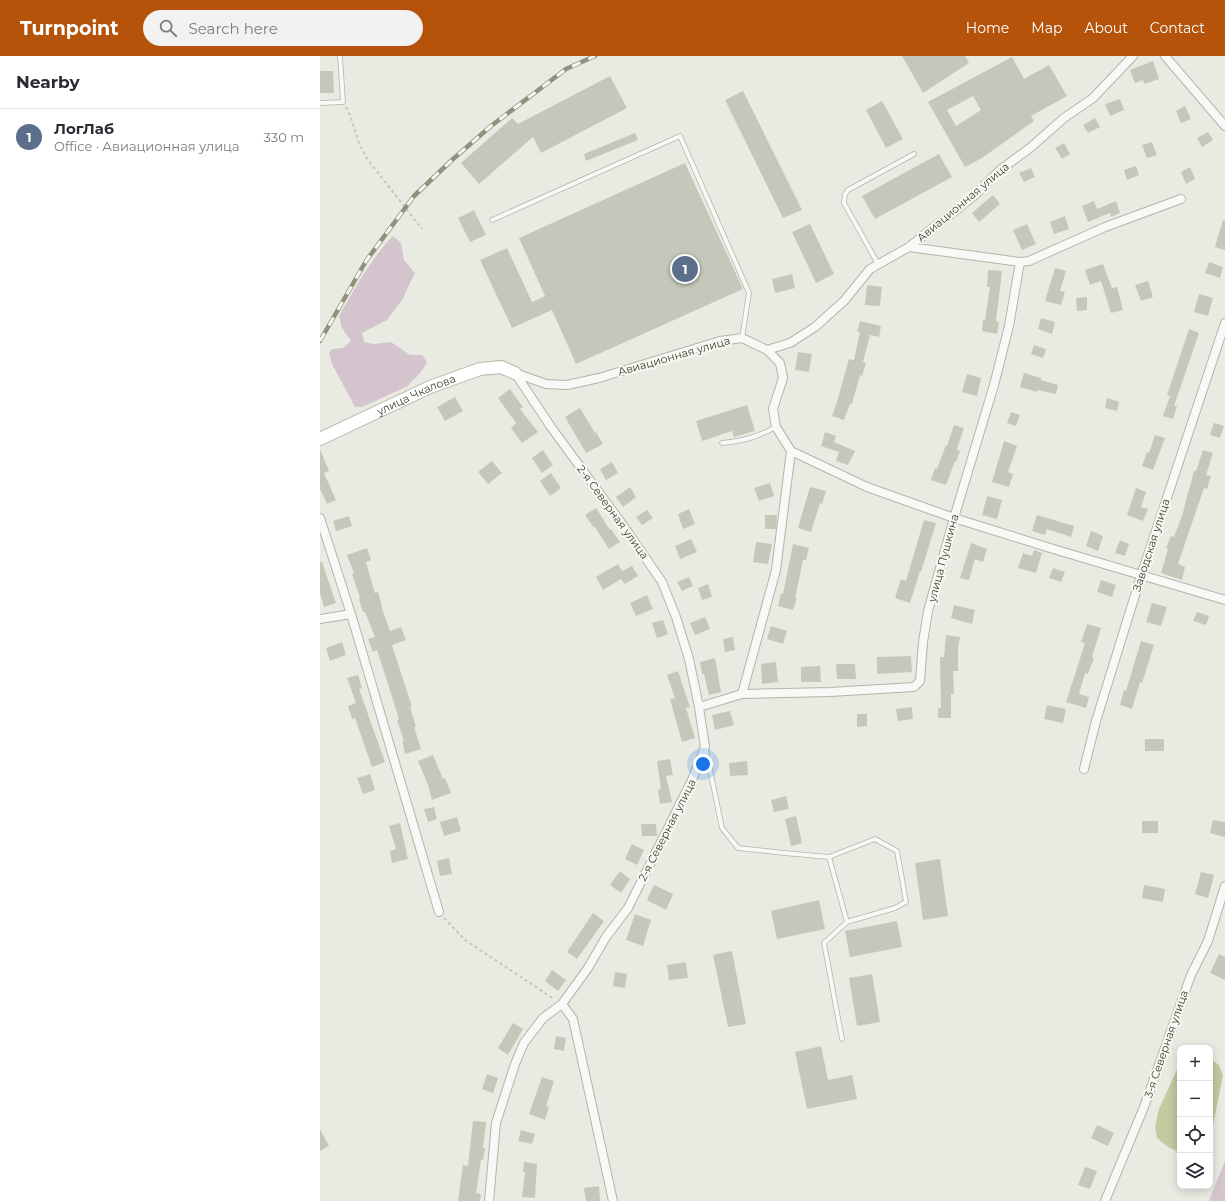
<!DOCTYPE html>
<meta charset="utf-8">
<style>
body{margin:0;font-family:Montserrat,sans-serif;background:#f2f2f3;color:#2b2b33}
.controls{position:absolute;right:12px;bottom:12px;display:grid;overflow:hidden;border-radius:8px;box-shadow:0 2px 10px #0003}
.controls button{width:36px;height:36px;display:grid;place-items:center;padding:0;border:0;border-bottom:1px solid #e1e1e2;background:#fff;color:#2b2b33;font:20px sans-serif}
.you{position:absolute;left:383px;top:708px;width:14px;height:14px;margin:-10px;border:3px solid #fff;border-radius:50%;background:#1a73e8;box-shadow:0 0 0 6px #1a73e833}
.badge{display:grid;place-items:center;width:26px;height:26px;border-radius:50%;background:#b45309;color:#fff;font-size:13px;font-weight:700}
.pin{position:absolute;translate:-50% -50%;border:2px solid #fff;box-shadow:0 1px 4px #0006}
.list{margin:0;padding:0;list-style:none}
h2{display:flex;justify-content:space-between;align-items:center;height:52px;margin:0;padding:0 16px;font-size:17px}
h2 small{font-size:13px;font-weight:400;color:#7c7c81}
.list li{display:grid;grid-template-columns:26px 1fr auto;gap:12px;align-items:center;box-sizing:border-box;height:56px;padding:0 16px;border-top:1px solid #e1e1e2}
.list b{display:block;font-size:15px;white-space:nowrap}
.list p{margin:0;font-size:13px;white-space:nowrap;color:#7c7c81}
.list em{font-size:13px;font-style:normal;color:#7c7c81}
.icon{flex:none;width:22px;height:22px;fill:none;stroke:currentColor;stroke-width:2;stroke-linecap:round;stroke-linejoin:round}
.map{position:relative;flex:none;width:905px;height:1145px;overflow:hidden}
header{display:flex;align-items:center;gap:24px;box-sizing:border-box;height:56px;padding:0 20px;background:#b45309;color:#fff}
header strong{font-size:19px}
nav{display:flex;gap:22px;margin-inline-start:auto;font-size:14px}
.search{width:280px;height:36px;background:#f2f2f3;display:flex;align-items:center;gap:10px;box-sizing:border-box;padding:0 14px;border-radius:22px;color:#7c7c81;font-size:15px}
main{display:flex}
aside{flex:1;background:#fff}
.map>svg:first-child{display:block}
</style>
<header>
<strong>Turnpoint</strong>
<div class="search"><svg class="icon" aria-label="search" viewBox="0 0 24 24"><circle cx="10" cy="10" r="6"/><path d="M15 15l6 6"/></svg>Search here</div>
<nav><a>Home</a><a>Map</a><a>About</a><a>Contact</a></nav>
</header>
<main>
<aside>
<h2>Nearby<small></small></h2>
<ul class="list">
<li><span class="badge" style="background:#5c6f8a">1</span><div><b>ЛогЛаб</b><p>Office · Авиационная улица</p></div><em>330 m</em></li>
</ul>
</aside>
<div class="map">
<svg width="905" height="1145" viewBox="0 0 905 1145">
<rect width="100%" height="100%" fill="#e9ebe3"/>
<path fill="#d4c4ce" d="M73 180 81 187 84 204 95 217 82 244 67 264 42 277 44 286 54 288 71 286 90 299H102L107 306C103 316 95 321 88 330L42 351H35L12 308 9 297 12 293 23 292 31 285 22 272 19 260C35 232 50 204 73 180Z
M905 1105V1145H889Z"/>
<path fill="#c3ca9f" d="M890 1003 899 1009 903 1019 893 1069 890 1075Z
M860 1007V1096H859L848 1091 837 1082 835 1071 839 1053Z"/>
<path fill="#c4c8ba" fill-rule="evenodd" d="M582 0H645L649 7 603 37Z
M692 1 704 23 729 9 747 40 711 60 714 65 662 102 645 111 608 46ZM653 40 661 54 636 70 627 54Z
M833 5 839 23 824 28 823 24 815 27 810 14Z
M0 15H13L14 37H0Z
M290 20 307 52 221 97 213 81 159 128 141 107 192 62 198 68Z
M423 35 482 154 463 162 405 44Z
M800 43 804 54 790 60 785 48Z
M562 45 583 83 566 92 546 54Z
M865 50 871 63 861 67 856 55Z
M775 62 780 71 768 77 763 69Z
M888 76 893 84 882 91 877 82Z
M315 77 318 84 266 105 264 98Z
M832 86 837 99 827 102 822 89Z
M744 87 750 98 742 103 735 92Z
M619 98 632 121 555 163 542 140Z
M365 107 423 233 256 308 232 254 192 272 160 204 187 192 212 246 225 240 199 182Z
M816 110 819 119 807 124 804 114Z
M870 111 875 123 866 128 861 116Z
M711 112 715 121 704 126 699 117Z
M673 139 680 148 659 166 652 157Z
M774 145 777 153 796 145 800 157 791 161 790 157 768 166 762 150Z
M154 154 166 179 150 186 138 162Z
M745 160 749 173 734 178 730 166Z
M903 164 905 165V194L895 191Z
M490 168 514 218 496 227 472 176Z
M707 168 716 188 702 194 693 174Z
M889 206 903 211 900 222 885 217Z
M783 208 792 232 797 231 803 254 791 257 781 225 770 229 765 214Z
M735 212 746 215 740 235 745 236 741 249 725 245Z
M668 214 682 215 676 265 679 266 677 278 662 275 663 263 665 264 670 231H667Z
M472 218 475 232 455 237 452 223Z
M828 225 833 241 821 245 815 229Z
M547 229 562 231 560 250 545 249Z
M879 238 893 242 888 260 874 256Z
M767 241V254L757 255 756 242Z
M721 262 735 266 732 278 718 273Z
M540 265 561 270 559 281 550 279 543 306 546 307 542 320 540 319 532 348H530L524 364 512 360 517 346 529 303 534 304 540 276H537Z
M869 273 879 277 854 350H857L853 363 843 360 850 340 847 339Z
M714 289 726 293 723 302 711 298Z
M478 296 492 298 489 316 475 314Z
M704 317 721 322V324L738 329 736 338 718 334 717 336 700 331Z
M647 318 661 322 657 340 642 336Z
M190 333 203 351 200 353 218 376 202 387 191 372 196 367 178 342Z
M135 341 143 355 125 365 117 351Z
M787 342 799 346 797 355 785 352Z
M427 349 435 375 414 381 412 375 382 385 376 365Z
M260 352 275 377 276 376 283 388 266 397 245 361Z
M691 356 700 359 696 370 687 367Z
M894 367 904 370 900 382 890 379Z
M634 369 644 372 637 393 640 395 636 406 635 405 626 429 611 424 615 412 617 413 626 389 627 390Z
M505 376 516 380 514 386 535 395 528 409 516 405 519 396 501 390Z
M835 379 845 382 833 414 822 410 827 396 829 397Z
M684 385 697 390 688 416 693 418 689 431 672 426Z
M0 393 9 415 4 417 16 444 7 448 0 433Z
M223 394 233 409 222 417 212 402Z
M883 394 893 397 886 419 891 420 887 433 884 432 858 508 865 511 862 524 841 517 848 493 846 492 851 480 854 481 862 460 874 415H876Z
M172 405 182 417 168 428 158 416Z
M292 406 298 417 286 424 280 413Z
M231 417 241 432 230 440 220 425Z
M450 427 454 440 439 445 434 432Z
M310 431 316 441 303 451 296 441Z
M490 431 506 435 502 448 500 447 491 476 478 472Z
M816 432 826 436 821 451 828 453 823 465 807 459Z
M667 440 682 444 677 463 662 459Z
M276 452 290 474 291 473 300 486 289 493 275 471 274 472 265 459Z
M369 453 375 468 363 473 358 458Z
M327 454 333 462 322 469 316 461Z
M445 459H457L456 473H445Z
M717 459 754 470 751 481 727 473 725 479 712 475Z
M29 460 32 470 16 475 13 465Z
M604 464 616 467 601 516 600 515 590 547 575 542 581 523 586 525Z
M771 475 783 480 778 495 766 490Z
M371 483 377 496 360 503 355 490Z
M800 484 809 488 805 500 795 497Z
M436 486 452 488 448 508 433 506Z
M651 487 667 493 663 506 655 503 649 524 640 522Z
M473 488 489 492 486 504H483L475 542H477L473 554 458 550 461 537 463 538Z
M47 492 51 504 46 506 55 537 58 536 62 550H61L70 575 81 571 86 584 72 589 92 651H90L96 671H94L101 693 85 698 82 685H84L77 664 79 663 66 622 57 594 53 596 48 583 55 581 45 556H43L39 543 40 542 32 518 34 517 27 499Z
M714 494 722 497 716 517 698 512 703 497 712 500Z
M0 506H2L16 547 4 551 0 537Z
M298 508 302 515 312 510 318 520 305 528 301 523 283 534 276 521Z
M733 512 745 516 741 526 729 522Z
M369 521 373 530 362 535 357 526Z
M781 524 796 529 792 541 777 536Z
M388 528 392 541 382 544 378 532Z
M327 539 333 553 316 560 310 547Z
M832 547 847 551 841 570 826 566Z
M634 549 655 554 652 568 631 562Z
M877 556 889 560 886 569 873 565Z
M385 561 390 573 375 579 370 567Z
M343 564 348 578 337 582 332 567Z
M767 568 781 572 772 601 774 602 768 618 765 617 759 638 769 641 766 652 746 646 765 587 761 586Z
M451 570 467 575 463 588 447 583Z
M626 579 640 581 638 591V615H633L634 638H631V662H618V652H621L620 601H624Z
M413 581 415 594 405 596 403 583Z
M821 585 834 589 822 627 820 626 812 653 800 649 804 634 806 635Z
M22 586 26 599 10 605 6 592Z
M591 600 592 616 557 618V601Z
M395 602 401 636 389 639 384 618H382L380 606Z
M456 606 458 626 442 628 441 608Z
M516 608H535L536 623H517Z
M500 610 501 626H481V611Z
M358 615 370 651 366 652 375 682 362 686 350 643 355 642 347 619Z
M38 619 42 632 39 633 65 706 52 711 35 662 32 663 28 650 36 647 27 622Z
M727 649 746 653 743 667 724 663Z
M592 651 593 663 578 665 576 653Z
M410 655 414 669 395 674 392 659Z
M537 658H547V670L537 671Z
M825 683H844V695H825Z
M113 699 123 723 125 722 131 737 112 744 108 729 98 705Z
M350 703 353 719 346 720 352 746 340 748 338 734 341 733 337 705Z
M427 705 428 719 410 720 409 707Z
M50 718 55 734 43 738 37 722Z
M466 740 469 753 454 756 451 744Z
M114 751 117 763 108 766 104 753Z
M476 760 482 787 471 790 465 763Z
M137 761 141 775 124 780 120 766Z
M893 764 905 766V781L890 777Z
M822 765H838V777H822Z
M80 767 88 803 72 807 70 795 76 793 69 770Z
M321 768H336L337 780H322Z
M312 788 324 794 317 809 305 803Z
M129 802 132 818 120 820 117 805Z
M620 803 628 860 603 864 595 807Z
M300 815 310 823 301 837 290 829Z
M881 816 894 819 888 842 875 838Z
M334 829 353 838 346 854 327 844Z
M824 829 845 833 843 846 822 842Z
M499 844 505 873 457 883 451 855Z
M273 857 284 865 257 903 247 896Z
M315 858 331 864 323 890 306 884Z
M577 865 582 891 530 901 525 875Z
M412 895 426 968 408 971 393 899Z
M899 898 905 901V924L890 917Z
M366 906 368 922 349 924 347 909Z
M232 914 246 924 238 935 225 925Z
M295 916 307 918 305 932 293 930Z
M552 918 560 966 537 970 529 922Z
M193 967 203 973 188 999 178 992Z
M236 980 246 982 244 995 234 993Z
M501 990 508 1024 532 1019 537 1043 487 1053 475 996Z
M167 1018 178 1022 173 1037 162 1033Z
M222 1021 234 1025 226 1050 229 1051 225 1064 209 1058Z
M153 1065 166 1066 163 1092H165L163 1104H161L156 1137 161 1138 160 1145H138L143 1109 148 1110Z
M777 1069 794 1077 788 1090 771 1082Z
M0 1073 9 1090 0 1095Z
M201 1074 215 1078 212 1088 198 1085Z
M204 1106 217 1108 215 1142 202 1141 205 1116H203Z
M765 1111 777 1115 770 1133 758 1129Z
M279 1130 280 1145H266L264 1132Z"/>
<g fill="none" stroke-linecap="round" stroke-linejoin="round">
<g stroke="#b2b5a8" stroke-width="5.5">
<path id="lane" d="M0 47 23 46 20 0
M172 164 360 80 429 237 422 282
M558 208 524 147 525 138 528 134 594 98
M402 387C423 385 437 381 456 371
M386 694 402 772 418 792 464 797 509 801 555 783 577 795 586 846 575 852 527 866 509 801
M522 983 504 887 527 866"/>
</g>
<g stroke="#b2b5a8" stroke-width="10">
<path id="street" d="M845 0 905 70
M589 191 700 206 709 205 785 171 861 143
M447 294 460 307 463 322 453 353 456 371 471 395 547 431 634 462 730 492 905 544
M195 317 226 328 247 329 279 322 400 285 422 282 447 294 470 287 495 271 524 245 550 213 589 191 655 139 680 114 710 92 744 62 773 42 813 0
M0 462 31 558 119 856
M0 563 31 558
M422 638 510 636 594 631 600 625 603 586 608 555 634 462 674 329 689 270 700 206
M379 651 422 638 456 514 471 395
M764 713 776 665 821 520 905 267
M242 948 253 963 293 1145
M169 1145 176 1067 195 1008 204 987 223 962 242 948 268 912 286 881 308 852 372 724 385 691 379 651 369 603 356 561 342 526 305 472 231 371 195 317
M785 1145 824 1051 871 919 888 885 905 830"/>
</g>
<g stroke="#b2b5a8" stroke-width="14">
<g id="secondary">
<path id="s1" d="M0 383 110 331 160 313 181 311 195 317"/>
</g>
</g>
<path stroke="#c3c6bd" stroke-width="2" stroke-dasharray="3 3" stroke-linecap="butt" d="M26 51 30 59 40 90 48 104 102 173
M124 862 145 884 234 943"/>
<use href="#lane" stroke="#f8f9f6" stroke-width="4"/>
<use href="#street" stroke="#f8f9f6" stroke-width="8"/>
<use href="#secondary" stroke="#fff" stroke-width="12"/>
<g stroke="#8e947c" stroke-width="4.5">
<path id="rail" d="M0 285 46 205 94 140 132 104 171 70 246 13 275 0"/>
</g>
<use href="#rail" stroke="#f7f8f3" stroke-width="3" stroke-dasharray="9" stroke-linecap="butt"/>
</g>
<g text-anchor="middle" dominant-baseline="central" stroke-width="4" stroke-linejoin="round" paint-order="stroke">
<g font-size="11" fill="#3c432b" stroke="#f7f8f3">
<text transform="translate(643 146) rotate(-40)">Авиационная улица</text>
<text transform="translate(354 300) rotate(-16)">Авиационная улица</text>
<text stroke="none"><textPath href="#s1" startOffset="106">улица Чкалова</textPath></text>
<text transform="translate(293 456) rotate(54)">2-я Северная улица</text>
<text transform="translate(831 489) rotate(-72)">Заводская улица</text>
<text transform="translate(623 502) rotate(-75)">улица Пушкина</text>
<text transform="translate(347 774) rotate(-63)">2-я Северная улица</text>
<text transform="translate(846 988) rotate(-71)">3-я Северная улица</text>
</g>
</g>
</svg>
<div class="controls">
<button>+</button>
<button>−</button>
<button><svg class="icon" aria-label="locate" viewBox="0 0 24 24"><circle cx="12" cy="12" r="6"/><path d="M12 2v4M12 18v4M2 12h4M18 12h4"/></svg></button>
<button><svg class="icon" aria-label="layers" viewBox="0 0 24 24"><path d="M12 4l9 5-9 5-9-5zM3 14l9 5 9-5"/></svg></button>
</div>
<div class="you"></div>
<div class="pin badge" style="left:365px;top:213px;background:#5c6f8a">1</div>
</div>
</main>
